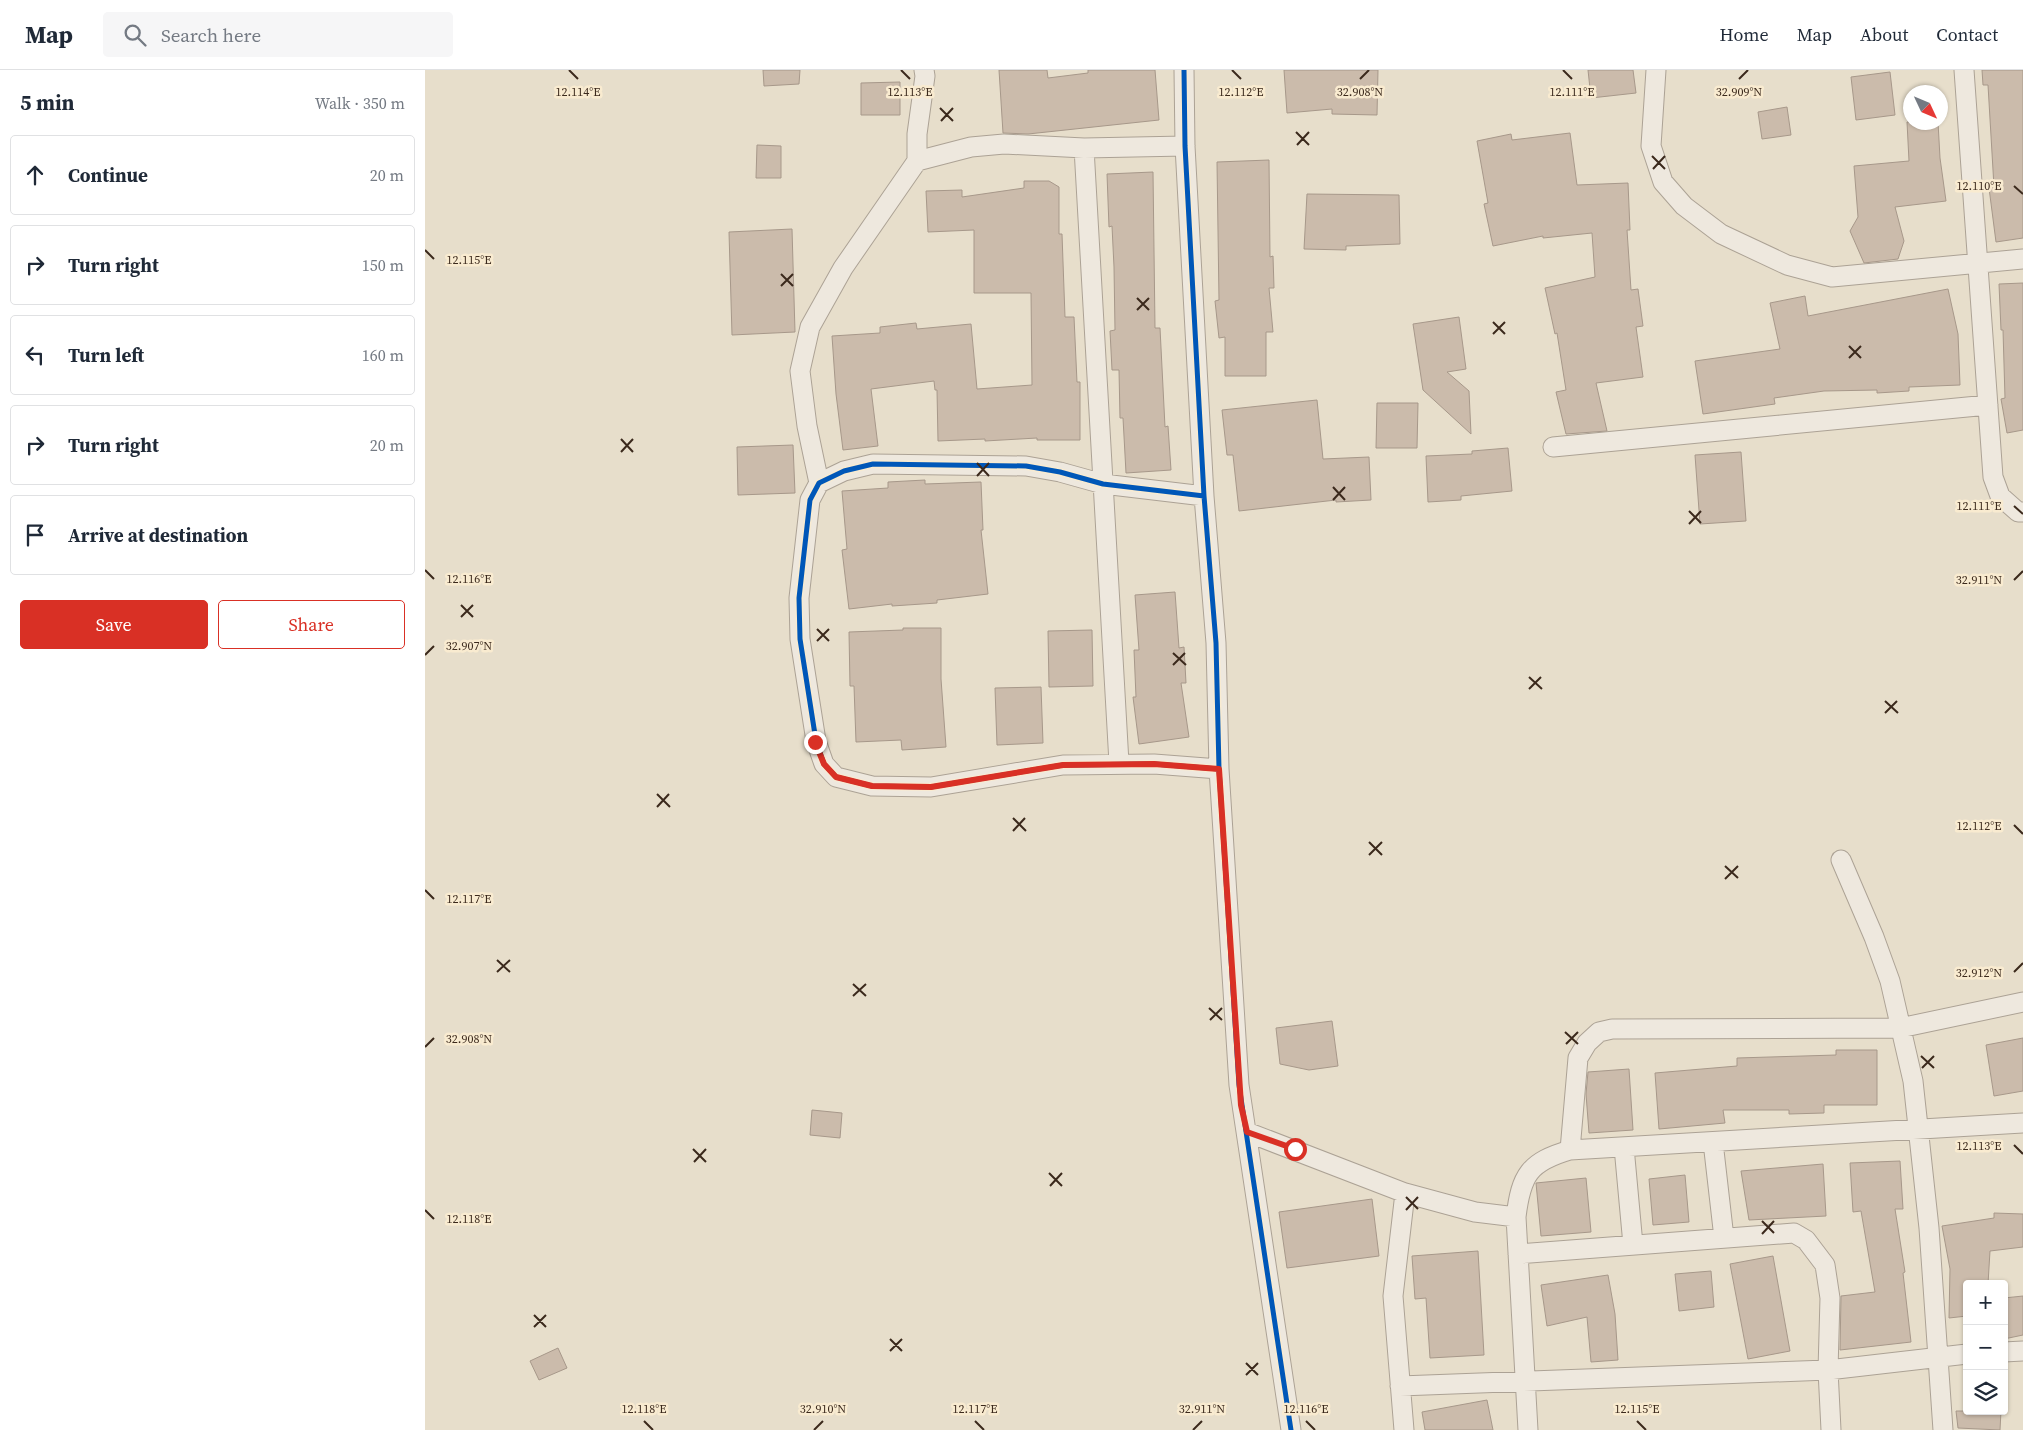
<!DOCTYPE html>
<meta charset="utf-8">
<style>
body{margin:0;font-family:"Source Serif 4",serif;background:#f6f6f7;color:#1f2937}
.controls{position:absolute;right:15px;bottom:15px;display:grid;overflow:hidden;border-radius:5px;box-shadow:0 1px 4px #0004}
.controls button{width:45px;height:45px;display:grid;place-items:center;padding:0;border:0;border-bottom:1px solid #e0e1e3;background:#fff;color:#1f2937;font:25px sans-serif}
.compass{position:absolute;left:1478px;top:15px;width:45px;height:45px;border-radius:50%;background:#fff;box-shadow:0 1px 4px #0004;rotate:134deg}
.stop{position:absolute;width:15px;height:15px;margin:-11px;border:4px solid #d93025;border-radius:50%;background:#fff}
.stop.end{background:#d93025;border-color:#fff;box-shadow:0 1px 5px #0008}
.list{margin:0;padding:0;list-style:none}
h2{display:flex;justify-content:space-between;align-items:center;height:65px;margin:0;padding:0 20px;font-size:21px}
h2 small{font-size:16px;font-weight:400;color:#747a83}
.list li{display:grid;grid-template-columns:32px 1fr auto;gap:15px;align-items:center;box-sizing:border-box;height:80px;margin:0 10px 10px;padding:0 10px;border:1px solid #e0e1e3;border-radius:5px}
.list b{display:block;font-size:19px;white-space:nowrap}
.list em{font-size:16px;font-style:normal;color:#747a83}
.actions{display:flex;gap:10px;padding:15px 20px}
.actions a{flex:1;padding:11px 0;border:1px solid #d93025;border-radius:5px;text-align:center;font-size:18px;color:#d93025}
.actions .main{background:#d93025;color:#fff}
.icon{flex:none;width:28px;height:28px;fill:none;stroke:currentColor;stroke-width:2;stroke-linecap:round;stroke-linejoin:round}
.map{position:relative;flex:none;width:1598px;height:1360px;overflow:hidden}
header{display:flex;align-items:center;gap:30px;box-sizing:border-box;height:70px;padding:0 25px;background:#fff;border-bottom:1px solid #e0e1e3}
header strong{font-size:24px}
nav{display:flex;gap:28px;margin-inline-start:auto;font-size:18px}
.search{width:350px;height:45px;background:#f6f6f7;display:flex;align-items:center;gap:12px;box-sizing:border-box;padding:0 18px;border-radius:5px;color:#747a83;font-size:19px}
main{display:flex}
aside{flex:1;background:#fff}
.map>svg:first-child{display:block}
</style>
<header>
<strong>Map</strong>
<div class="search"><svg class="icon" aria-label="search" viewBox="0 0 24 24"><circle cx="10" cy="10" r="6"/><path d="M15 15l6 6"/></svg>Search here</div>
<nav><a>Home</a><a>Map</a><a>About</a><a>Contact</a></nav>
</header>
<main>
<aside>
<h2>5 min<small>Walk · 350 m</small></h2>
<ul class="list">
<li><svg class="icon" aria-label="ahead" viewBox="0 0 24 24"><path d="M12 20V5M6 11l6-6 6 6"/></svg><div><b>Continue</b></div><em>20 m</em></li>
<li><svg class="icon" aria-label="right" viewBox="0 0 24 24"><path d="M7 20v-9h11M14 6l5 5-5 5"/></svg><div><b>Turn right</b></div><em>150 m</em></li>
<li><svg class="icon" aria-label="left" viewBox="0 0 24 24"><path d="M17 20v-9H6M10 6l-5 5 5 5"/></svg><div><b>Turn left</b></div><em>160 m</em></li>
<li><svg class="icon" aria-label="right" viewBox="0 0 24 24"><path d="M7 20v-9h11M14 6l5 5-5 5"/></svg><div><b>Turn right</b></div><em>20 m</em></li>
<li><svg class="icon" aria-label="arrive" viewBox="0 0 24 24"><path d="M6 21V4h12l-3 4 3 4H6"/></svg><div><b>Arrive at destination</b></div></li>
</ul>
<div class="actions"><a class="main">Save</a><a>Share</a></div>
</aside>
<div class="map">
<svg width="1598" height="1360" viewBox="0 0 1598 1360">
<rect width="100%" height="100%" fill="#e7decb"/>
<path fill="#cbbbab" stroke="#a7988a" d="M338 0H375L374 14 339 16Z
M574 0H622L623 8 663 3V0H730L734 50 603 64 578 63Z
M859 0H953L952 45 907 44V39L862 43Z
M1163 0H1208L1211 23 1166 28Z
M1557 0H1598V168L1571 172 1564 118 1569 117 1563 15H1558Z
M1465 2 1470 45 1431 50 1426 7Z
M475 12V45H436V13Z
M1362 37 1366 65 1337 69 1333 42Z
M1482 52H1513L1515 88 1521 131 1470 137 1479 171 1473 189 1439 193 1425 161 1433 147 1429 96 1484 91Z
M1145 63 1152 115 1203 113 1205 160H1202L1206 220 1213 219 1218 256 1211 257 1218 307 1171 313 1182 361 1141 364 1131 322 1141 320 1132 263 1130 264 1120 218 1170 207 1167 163 1118 168V166L1068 176 1059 134 1063 133 1052 71 1086 64 1087 70Z
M332 75 356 76V108H331Z
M844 90 845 187 848 186 849 218H844L848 262H841V306H800V267L794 268 790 231 794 230 792 92Z
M728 102 730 258H735L740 357 743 356 746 400 701 403 698 348H695L694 300H687L685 261 690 260 689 197 687 156 684 157 682 104Z
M599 111H624L634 117V164H637L640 247H649L652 312H655V370H612V368L560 371V369L513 371 512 320H510L509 311 446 319 453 376 418 380 411 324 407 266 455 263V257L491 253 492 259 546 254 552 319 607 315 606 223H549V160L503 162 501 121 537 120V127L599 118Z
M882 124 974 125 975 174 921 176V180L879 179Z
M367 159 370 262 307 265 304 162Z
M1598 213V360L1582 363 1576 329 1580 328 1578 260H1576L1574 214Z
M1523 219 1533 264 1535 315 1484 317V321L1452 323V320L1399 321 1349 328 1350 334 1278 344 1270 291 1355 279 1345 233 1380 226 1383 246Z
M1034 247 1041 299 1022 302 1044 321 1046 364 998 320 988 254Z
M892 330 898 389 944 387 946 430 911 432V430L814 441 808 385H802L797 340Z
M952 333H993L992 378H951Z
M368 375 370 423 313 425 312 377Z
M1083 378 1087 421 1036 426V430L1003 432 1001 386 1047 384V381Z
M1316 382 1321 451 1275 454 1270 385Z
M500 410V414L556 412 558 460H556L563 524 512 530V533L467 536V534L424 539 417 480 422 479 417 421 463 418V412Z
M750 522 754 578 759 577 761 613H756L764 667 714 674 708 627H711L709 580H714L710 525Z
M478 558H516V609L521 677 477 680 476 670 431 672 429 616H425L424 562 478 560Z
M667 560 668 616 624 617 623 561Z
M616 617 618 673 572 675 570 618Z
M907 951 913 996 884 1000 855 994 851 958Z
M1598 968V1021L1569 1026 1561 975Z
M1411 980H1452V1035H1399V1043L1364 1044V1040H1298L1300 1053 1234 1059 1230 1003 1312 996V988L1411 985Z
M1204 999 1208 1060 1164 1063 1161 1024 1163 1002Z
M387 1040 417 1043 415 1068 385 1065Z
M1475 1091 1478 1139H1470L1480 1202 1478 1203 1486 1272 1415 1280 1416 1226 1450 1222 1436 1141 1428 1142 1425 1093Z
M1398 1094 1401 1146 1324 1150 1316 1101Z
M1260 1105 1264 1152 1228 1155 1224 1109Z
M1161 1108 1166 1162 1116 1166 1111 1113Z
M947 1129 954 1186 862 1198 854 1142Z
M1569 1143 1598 1144V1177L1565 1181 1563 1214H1542V1246L1524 1248 1525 1199 1517 1156 1569 1148Z
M1053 1181 1059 1285 1005 1288 1001 1228 990 1229 987 1186Z
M1348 1186 1365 1281 1323 1289 1305 1194Z
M1286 1201 1289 1237 1254 1241 1250 1204Z
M1183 1205 1190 1244 1193 1290 1166 1292 1162 1247 1122 1256 1116 1215Z
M1598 1226V1265L1579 1269V1228Z
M133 1278 142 1298 114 1310 105 1291Z
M1062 1330 1068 1360H1000L997 1342Z
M1531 1341H1576L1575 1360 1533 1358Z"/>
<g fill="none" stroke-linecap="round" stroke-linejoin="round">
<g stroke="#aca295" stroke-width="21">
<path id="street" d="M759 0 760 76 779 426 791 573 794 699 814 1015 866 1360
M1231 0 1226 76 1238 112 1259 136 1296 164 1362 195 1407 207 1598 189
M1539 0 1568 407 1575 426 1593 442H1598
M659 78 694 693
M492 91 546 77 579 74 659 78 760 76
M1128 377 1563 335
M394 413 382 356 375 301 385 257 418 198 492 91V64L500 6 499 0
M779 426 678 414 635 402 601 396 448 394 419 401 394 413 385 430 374 528 375 569 391 671 399 694 411 707 447 716 506 717 638 695 729 694 794 699
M1416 790 1449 867 1465 911 1488 1011 1504 1158 1518 1360
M822 1062 980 1123 1050 1142 1091 1147
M1288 1072 1299 1168
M1199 1077 1208 1175
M1145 1080 1153 988 1162 973 1174 962 1187 959 1475 958 1598 932
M1093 1184 1369 1163 1381 1170 1400 1195 1405 1228 1403 1300 1406 1360
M1579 1282 1598 1281
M975 1316 1403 1300 1542 1284
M979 1360 968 1226 980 1123
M1103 1360 1091 1147C1096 1105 1104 1092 1145 1080L1598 1053"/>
</g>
<use href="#street" stroke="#eee8de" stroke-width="19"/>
<g stroke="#f9ebd0" stroke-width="8">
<path id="cycleway" d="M759 0 760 76 779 426 791 573 794 699 814 1015 866 1360
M779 426 678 414 635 402 601 396 448 394 419 401 394 413 385 430 374 528 375 569 391 671 399 694 411 707 447 716 506 717 638 695 729 694 794 699"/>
</g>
<use href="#cycleway" stroke="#0057b8" stroke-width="5"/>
</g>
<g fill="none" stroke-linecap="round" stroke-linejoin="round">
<path stroke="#d93025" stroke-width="6" d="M390 672 399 694 411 707 447 716 506 717 638 695 729 694 794 699 816 1035 822 1062 870 1079"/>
</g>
<path fill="none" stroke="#3b291c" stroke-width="2" d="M144 0 153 9M476 0 485 9M807 0 816 9M1138 0 1147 9M935 9 944 0M1314 9 1323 0M515 38 528 51M516 51 528 38M871 62 884 75M872 75 884 62M1227 86 1240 99M1228 99 1240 86M1589 116 1598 124M0 180 9 189M356 204 368 216M356 216 368 204M712 228 724 240M712 240 724 228M1068 252 1080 264M1068 264 1080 252M1424 276 1436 288M1424 288 1436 276M196 369 208 382M196 382 208 369M552 393 564 406M552 406 564 393M908 417 920 430M908 430 920 417M1589 436 1598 444M1264 441 1276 453M1264 454 1276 441M0 500 9 509M1589 510 1598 501M36 535 48 547M36 547 48 535M392 559 404 571M392 571 404 559M748 583 761 595M0 585 9 576M748 595 760 583M1104 607 1117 619M1104 619 1116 607M1460 631 1473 643M1460 643 1472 631M232 724 245 737M232 737 244 724M588 748 601 761M1589 755 1598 764M588 761 600 748M944 772 957 785M944 785 957 772M1300 796 1313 808M1300 809 1313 796M0 820 9 829M72 890 85 902M72 902 85 890M1589 902 1598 893M428 914 441 926M428 926 441 914M784 938 797 950M785 950 797 938M1140 962 1153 974M1141 974 1153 962M0 977 9 968M1496 986 1509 998M1497 998 1509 986M1589 1075 1598 1084M268 1079 281 1092M269 1092 281 1079M624 1103 637 1116M625 1116 637 1103M981 1127 993 1139M0 1140 9 1149M981 1140 993 1127M1337 1151 1349 1163M1337 1164 1349 1151M109 1245 121 1257M109 1257 121 1245M465 1269 477 1281M465 1281 477 1269M821 1293 833 1305M821 1305 833 1293M219 1351 228 1360M550 1351 559 1360M881 1351 890 1360M1212 1351 1221 1360M389 1360 398 1351M768 1360 777 1351"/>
<g font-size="12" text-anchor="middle" fill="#3b291c" stroke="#f9ebd0" stroke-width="5" stroke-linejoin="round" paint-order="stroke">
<text x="153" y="26">12.114°E</text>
<text x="485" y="26">12.113°E</text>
<text x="1147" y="26">12.111°E</text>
<text x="816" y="26">12.112°E</text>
<text x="935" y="26">32.908°N</text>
<text x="1314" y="26">32.909°N</text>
<text x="1554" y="120">12.110°E</text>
<text x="44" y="194">12.115°E</text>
<text x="1554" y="440">12.111°E</text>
<text x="44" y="513">12.116°E</text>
<text x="1554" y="514">32.911°N</text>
<text x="44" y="580">32.907°N</text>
<text x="1554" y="760">12.112°E</text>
<text x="44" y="833">12.117°E</text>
<text x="1554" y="907">32.912°N</text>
<text x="44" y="973">32.908°N</text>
<text x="1554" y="1080">12.113°E</text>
<text x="44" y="1153">12.118°E</text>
<text x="398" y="1343">32.910°N</text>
<text x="777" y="1343">32.911°N</text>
<text x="219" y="1343">12.118°E</text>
<text x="550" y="1343">12.117°E</text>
<text x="881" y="1343">12.116°E</text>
<text x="1212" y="1343">12.115°E</text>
</g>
</svg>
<div class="controls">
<button>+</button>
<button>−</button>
<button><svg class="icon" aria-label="layers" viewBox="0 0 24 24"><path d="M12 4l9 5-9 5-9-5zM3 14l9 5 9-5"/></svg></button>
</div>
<svg class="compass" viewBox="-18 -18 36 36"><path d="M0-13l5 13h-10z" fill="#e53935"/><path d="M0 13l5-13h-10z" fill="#747a83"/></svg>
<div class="stop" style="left:870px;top:1079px"></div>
<div class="stop end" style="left:390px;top:672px"></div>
</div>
</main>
